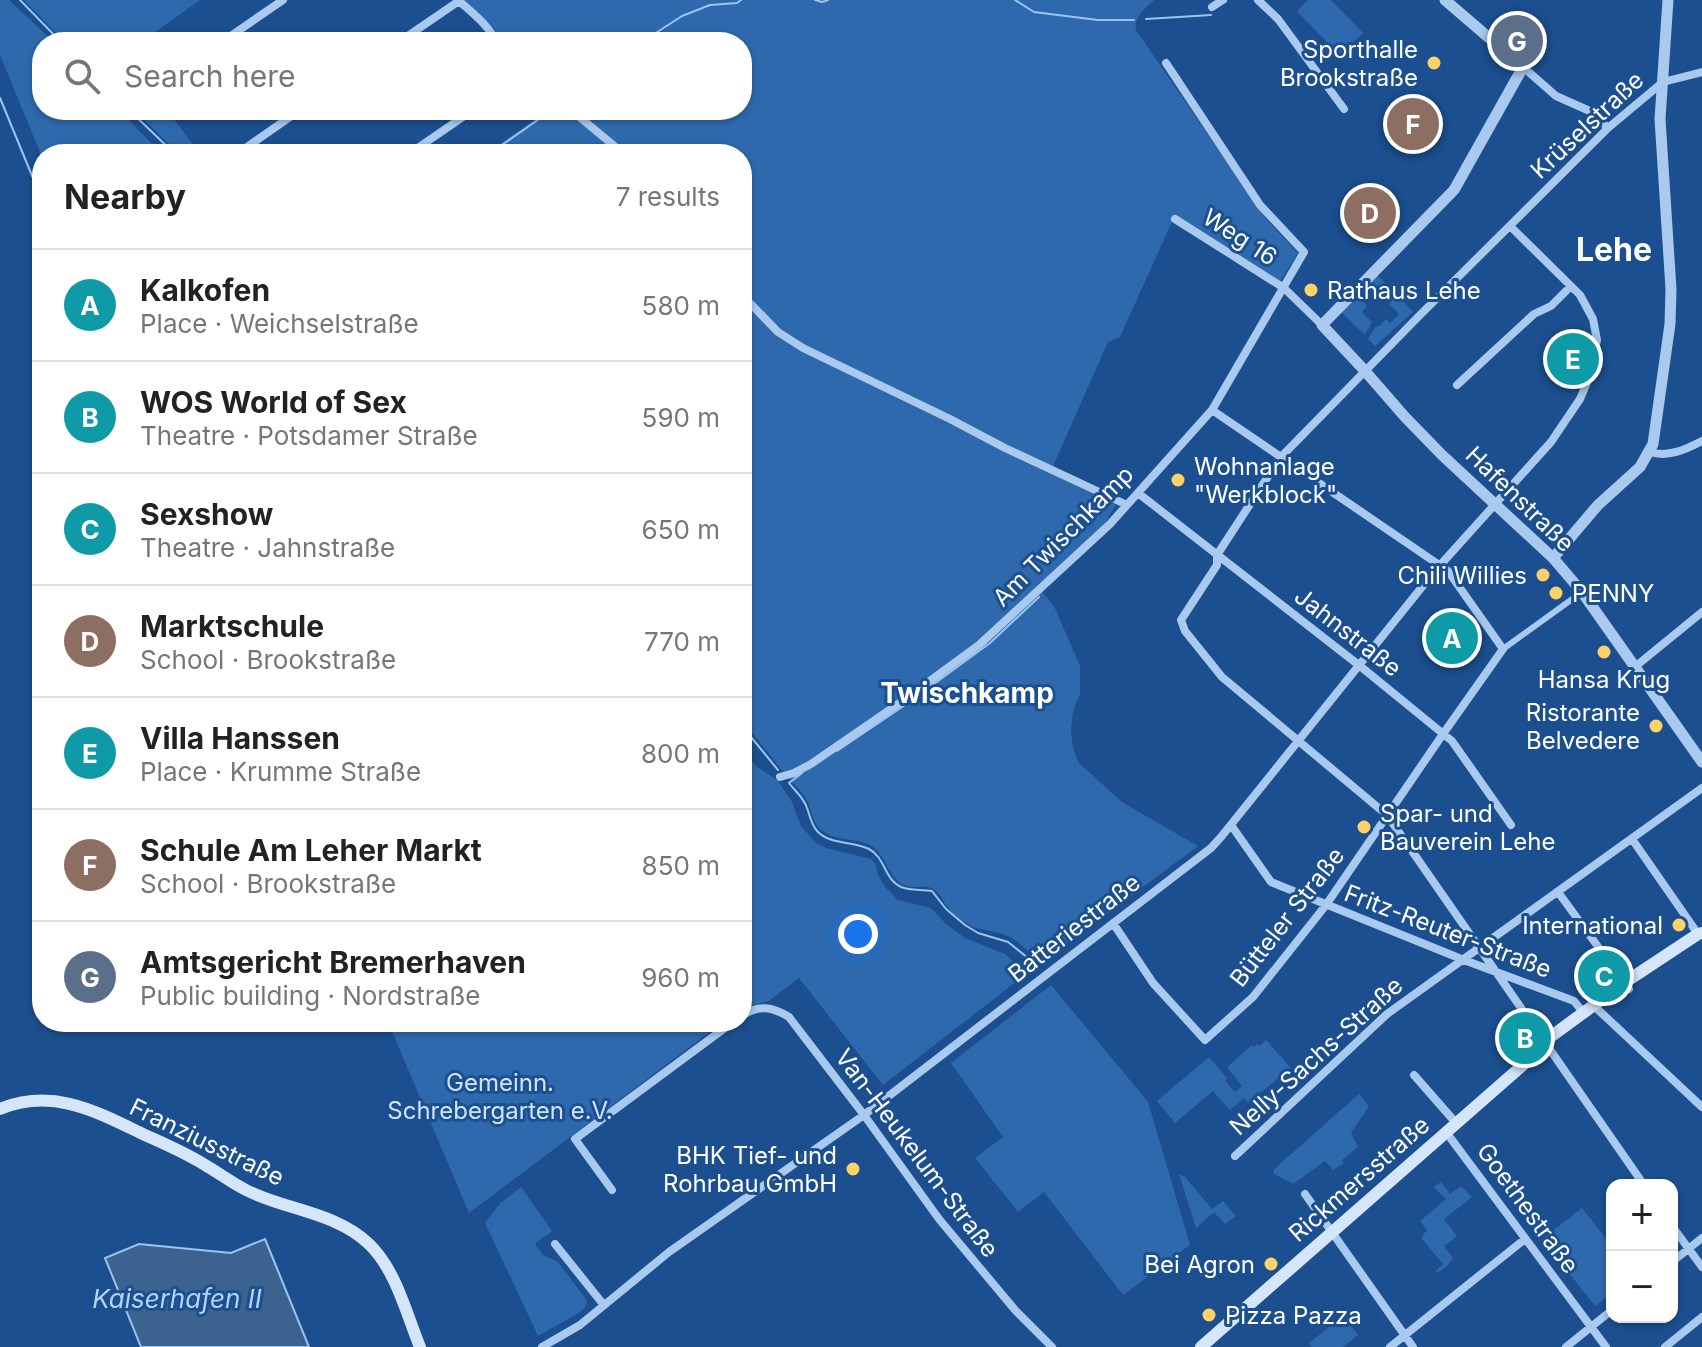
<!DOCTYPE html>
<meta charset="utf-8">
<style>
body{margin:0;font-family:Inter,sans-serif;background:#f2f2f2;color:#222}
.controls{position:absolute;right:24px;bottom:24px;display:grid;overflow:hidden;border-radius:16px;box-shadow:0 2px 6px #0004}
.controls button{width:72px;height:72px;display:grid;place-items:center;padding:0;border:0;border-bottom:2px solid #e0e0e0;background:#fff;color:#222;font:40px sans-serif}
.you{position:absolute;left:858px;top:934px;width:28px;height:28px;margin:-20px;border:6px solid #fff;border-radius:50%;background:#1a73e8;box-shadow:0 0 0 12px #1a73e833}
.badge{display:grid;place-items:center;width:52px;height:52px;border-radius:50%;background:#2563eb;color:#fff;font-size:26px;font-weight:700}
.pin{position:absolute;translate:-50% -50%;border:4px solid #fff;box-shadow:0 2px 8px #0006}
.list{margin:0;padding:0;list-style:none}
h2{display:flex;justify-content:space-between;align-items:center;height:104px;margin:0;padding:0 32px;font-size:34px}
h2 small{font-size:26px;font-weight:400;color:#767676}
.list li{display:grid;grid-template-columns:52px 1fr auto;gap:24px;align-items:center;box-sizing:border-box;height:112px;padding:0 32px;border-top:2px solid #e0e0e0}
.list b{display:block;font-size:30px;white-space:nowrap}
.list p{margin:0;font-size:26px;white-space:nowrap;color:#767676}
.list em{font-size:26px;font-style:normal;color:#767676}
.icon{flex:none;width:44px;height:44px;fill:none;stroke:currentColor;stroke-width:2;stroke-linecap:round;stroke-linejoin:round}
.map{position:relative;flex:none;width:1702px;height:1347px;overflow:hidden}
.search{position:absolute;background:#fff;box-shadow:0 2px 6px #0004;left:32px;top:32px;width:720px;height:88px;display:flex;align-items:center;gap:20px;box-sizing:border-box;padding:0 28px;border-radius:32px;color:#767676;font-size:30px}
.panel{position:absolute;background:#fff;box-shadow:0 2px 6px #0004;left:32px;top:144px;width:720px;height:888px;border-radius:32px}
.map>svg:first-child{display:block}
</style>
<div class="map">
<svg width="1702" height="1347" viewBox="0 0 1702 1347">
<rect width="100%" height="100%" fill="#1b4f8f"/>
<path fill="#2e69ad" d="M0 0H9L54 42H42V110H119L162 154H42V157L0 55Z
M24 0H200L141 42H65Z
M463 0H1154C1146 9 1133 16 1136 30L1266 219 1298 253 1280 281 1175 215 1120 337 1108 342 1050 473 1116 505 1105 523 1038 587 1054 606 1080 666V694L1073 711 1071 730 1073 748 1079 763 1122 802 1198 846 1041 963C1030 954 1017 938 1003 934 990 930 980 931 968 924 961 920 954 915 949 909 944 904 941 894 935 890 926 883 915 889 906 886 887 879 887 854 870 845 856 838 837 841 824 832 812 825 813 811 807 801 802 790 791 782 784 773 770 755 757 738 742 721V154H486L548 110H566L587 127 576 110H742V42H501L494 28Z
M1308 0H1331L1363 33 1339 55 1297 11Z
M134 110H167L200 154H179Z
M1377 275 1391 289 1385 298 1380 293 1373 299 1369 296 1363 301 1367 306 1362 312 1372 322 1365 335 1341 312Z
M1395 293 1413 312 1375 346 1368 339 1376 326 1378 327 1386 319 1390 323 1399 314 1389 304Z
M742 749 756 766 778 781 791 800 801 826 816 843 826 848 871 859 876 865 878 875 885 887 898 900 931 908 945 923 965 938 1005 954 1026 974 883 1085 799 978 769 1001 742 1008Z
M1051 985 1148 1102 1190 1245 1123 1295 1044 1192 1018 1212 975 1158 1003 1137 951 1063Z
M388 1022H723L469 1213Z
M1266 1040 1291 1068 1248 1103 1244 1098 1230 1110 1213 1091 1175 1123 1157 1101 1209 1057 1227 1078 1225 1081 1235 1092 1242 1086 1227 1067 1252 1045 1254 1047 1257 1044 1259 1046Z
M1359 1094 1369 1106 1351 1133 1358 1147 1342 1160 1344 1163 1333 1170 1325 1161 1293 1184 1274 1174 1273 1170Z
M1179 1174 1185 1177 1212 1209 1223 1201 1236 1216 1225 1224 1214 1212 1196 1228Z
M1441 1182 1450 1194 1461 1186 1472 1197 1444 1219 1457 1236 1444 1246 1453 1258 1447 1266 1437 1273 1436 1271 1443 1264 1421 1238 1427 1230 1420 1221 1446 1199 1433 1187Z
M521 1187 552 1231 535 1244 543 1255 558 1262 586 1299 587 1304 582 1311 538 1336 485 1223 500 1203Z
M1582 1208 1612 1246V1293L1595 1306 1542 1239Z
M1343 1316 1358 1335 1343 1347H1312L1309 1343Z"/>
<path fill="#3c6290" stroke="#9cc4f0" stroke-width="2" d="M265 1239 309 1347H141L105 1258 139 1244 231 1253Z"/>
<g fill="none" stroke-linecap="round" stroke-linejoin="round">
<path stroke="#9cc4f0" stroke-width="2" d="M20 0 61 42
M815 0 822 2 828 0
M1015 0 1034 12 1098 20H1134
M1146 19 1211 15
M636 42 648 38 682 16 710 5 737 3 741 0
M0 98 42 200
M129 110 175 154
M489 154 552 110
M742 726 778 770
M837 751 908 703 990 643 1039 597
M802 773 789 783C795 791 804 798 807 808 810 816 811 824 817 831 830 845 853 841 869 849 885 857 884 879 901 887 911 891 921 889 932 891L946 909 965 925 978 933 1008 942 1028 958"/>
<path stroke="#a9c9ee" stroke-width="6" d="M1503 649 1582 592"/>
<path stroke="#a9c9ee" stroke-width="8" d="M458 0C471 12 489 25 496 42
M1258 0 1278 19 1344 109
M1212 7 1223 0
M222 42 283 0
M399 42 459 1
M1523 67 1556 96 1592 112 1608 128
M571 110 624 154
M237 154 300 110
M409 154 473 110
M1175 219 1284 288 1322 325
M742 295 778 332 803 348 950 419 1005 448 1127 505
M1457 385 1534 314 1551 306 1571 286
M1650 452C1669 458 1686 449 1702 441
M1138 493 1360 666 1452 741 1511 825
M1636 666 1702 612
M780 777 794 773 811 764 901 702 979 645 1110 524 1212 410 1304 252 1260 205 1166 63
M1231 825 1271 882 1464 960 1574 1001 1583 1012
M1632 839 1698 934
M1558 892 1629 989
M1113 923 1153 983 1205 1040 1253 997 1326 905 1443 734 1503 649 1448 571 1212 410
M1593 1005 1702 1107
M742 1016C758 1004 773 1007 789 1017L864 1115 939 1219 1015 1310 1052 1347
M1414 1075 1456 1123
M1446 1132 1606 1347
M1235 1156 1387 1014 1702 788
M1644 1185 1387 815 1222 677 1185 631 1181 620 1217 565V555L1280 458 1419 316 1608 128 1663 82 1702 72
M612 1190 575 1139 733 1022
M1305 1194 1413 1347
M1672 1226 1702 1267
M555 1244 603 1304
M1672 1262 1702 1238
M542 1347 580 1325 669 1252 864 1115 1211 848 1221 837 1434 572 1551 442 1580 399 1588 380 1597 340 1593 319 1580 295 1510 226
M1390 1347 1525 1239
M1566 1347 1612 1310
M1665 1347 1702 1317"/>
<path stroke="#a9c9ee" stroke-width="11" d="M1445 0 1523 67 1454 190 1322 325 1365 371 1405 417 1442 455 1553 558 1582 592 1702 762
M1553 558 1598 505 1640 467 1653 444 1670 324 1671 289 1660 119 1668 0"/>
<path stroke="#d6e6fa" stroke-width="12" d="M0 1109C53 1087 97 1112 145 1135 165 1144 186 1153 205 1165 219 1173 232 1183 246 1190 285 1210 336 1212 369 1244 396 1270 406 1313 420 1347
M1201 1347 1547 1044 1549 1038 1624 983 1698 934 1702 933"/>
</g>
<g fill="#ffd166" stroke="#1b4f8f" stroke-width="3">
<circle cx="1434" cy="63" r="8"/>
<circle cx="1311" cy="290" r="8"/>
<circle cx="1178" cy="480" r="8"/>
<circle cx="1543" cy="575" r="8"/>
<circle cx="1556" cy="593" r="8"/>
<circle cx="1604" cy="652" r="8"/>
<circle cx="1656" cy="726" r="8"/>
<circle cx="1364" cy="827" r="8"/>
<circle cx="1679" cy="925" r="8"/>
<circle cx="853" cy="1169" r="8"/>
<circle cx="1271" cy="1264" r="8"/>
<circle cx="1209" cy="1315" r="8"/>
</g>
<g text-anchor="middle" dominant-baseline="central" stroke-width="6" stroke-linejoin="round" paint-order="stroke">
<g font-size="24" fill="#fff" stroke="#1b4f8f" text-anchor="end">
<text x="1418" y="49">Sporthalle<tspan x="1418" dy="28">Brookstraße</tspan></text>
<text x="1327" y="290" text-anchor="start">Rathaus Lehe</text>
<text x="1194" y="466" text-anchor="start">Wohnanlage<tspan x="1194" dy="28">"Werkblock"</tspan></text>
<text x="1527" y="575">Chili Willies</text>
<text x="1572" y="593" text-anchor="start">PENNY</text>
<text x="1604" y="679" text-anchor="middle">Hansa Krug</text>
<text x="1640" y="712">Ristorante<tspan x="1640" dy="28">Belvedere</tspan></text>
<text x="1380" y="813" text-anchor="start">Spar- und<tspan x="1380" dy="28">Bauverein Lehe</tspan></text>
<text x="1663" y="925">International</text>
<text x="837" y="1155">BHK Tief- und<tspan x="837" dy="28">Rohrbau GmbH</tspan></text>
<text x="1255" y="1264">Bei Agron</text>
<text x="1225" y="1315" text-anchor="start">Pizza Pazza</text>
</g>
<g font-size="24" fill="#fff" stroke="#1b4f8f">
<text transform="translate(1587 125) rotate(-43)">Krüselstraße</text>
<text transform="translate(1240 237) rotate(33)">Weg 16</text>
<text transform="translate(1520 499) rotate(44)">Hafenstraße</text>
<text transform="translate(1063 536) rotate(-45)">Am Twischkamp</text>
<text transform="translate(1348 632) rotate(38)">Jahnstraße</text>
<text transform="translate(1287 917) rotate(-52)">Bütteler Straße</text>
<text transform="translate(1074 928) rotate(-38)">Batteriestraße</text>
<text transform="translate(1448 931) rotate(21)">Fritz-Reuter-Straße</text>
<text transform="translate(1316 1056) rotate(-42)">Nelly-Sachs-Straße</text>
<text transform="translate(207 1142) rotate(26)">Franziusstraße</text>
<text transform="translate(917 1153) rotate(53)">Van-Heukelum-Straße</text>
<text transform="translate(1359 1179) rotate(-41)">Rickmersstraße</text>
<text transform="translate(1528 1208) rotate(54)">Goethestraße</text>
</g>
<g font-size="24" fill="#cfe3fa" stroke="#1b4f8f">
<text x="500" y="1082">Gemeinn.<tspan x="500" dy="28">Schrebergarten e.V.</tspan></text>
</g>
<g font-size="26" font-style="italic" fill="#b5d3f5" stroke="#1b4f8f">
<text x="177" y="1298">Kaiserhafen II</text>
</g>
<g font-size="28" font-weight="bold" fill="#fff" stroke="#1b4f8f">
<text x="967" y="693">Twischkamp</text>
</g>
<g font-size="32" font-weight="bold" fill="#fff" stroke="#1b4f8f">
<text x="1614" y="249">Lehe</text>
</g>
</g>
</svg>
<div class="controls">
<button>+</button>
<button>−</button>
</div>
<div class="you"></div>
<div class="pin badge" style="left:1452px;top:638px;background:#0f9aa8">A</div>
<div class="pin badge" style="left:1525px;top:1038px;background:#0f9aa8">B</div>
<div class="pin badge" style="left:1604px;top:976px;background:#0f9aa8">C</div>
<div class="pin badge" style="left:1370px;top:213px;background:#8d6e63">D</div>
<div class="pin badge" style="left:1573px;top:359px;background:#0f9aa8">E</div>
<div class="pin badge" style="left:1413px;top:124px;background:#8d6e63">F</div>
<div class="pin badge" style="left:1517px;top:41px;background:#5c6f8a">G</div>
<div class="search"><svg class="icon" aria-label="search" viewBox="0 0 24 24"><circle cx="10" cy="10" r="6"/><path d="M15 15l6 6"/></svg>Search here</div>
<section class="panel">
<h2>Nearby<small>7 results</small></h2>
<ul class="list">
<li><span class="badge" style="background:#0f9aa8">A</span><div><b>Kalkofen</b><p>Place · Weichselstraße</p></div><em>580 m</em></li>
<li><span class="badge" style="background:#0f9aa8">B</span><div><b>WOS World of Sex</b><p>Theatre · Potsdamer Straße</p></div><em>590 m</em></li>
<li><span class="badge" style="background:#0f9aa8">C</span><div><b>Sexshow</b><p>Theatre · Jahnstraße</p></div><em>650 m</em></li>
<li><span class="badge" style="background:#8d6e63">D</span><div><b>Marktschule</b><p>School · Brookstraße</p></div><em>770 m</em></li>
<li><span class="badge" style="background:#0f9aa8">E</span><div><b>Villa Hanssen</b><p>Place · Krumme Straße</p></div><em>800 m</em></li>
<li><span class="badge" style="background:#8d6e63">F</span><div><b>Schule Am Leher Markt</b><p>School · Brookstraße</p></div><em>850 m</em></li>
<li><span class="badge" style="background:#5c6f8a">G</span><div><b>Amtsgericht Bremerhaven</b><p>Public building · Nordstraße</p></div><em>960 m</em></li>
</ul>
</section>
</div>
